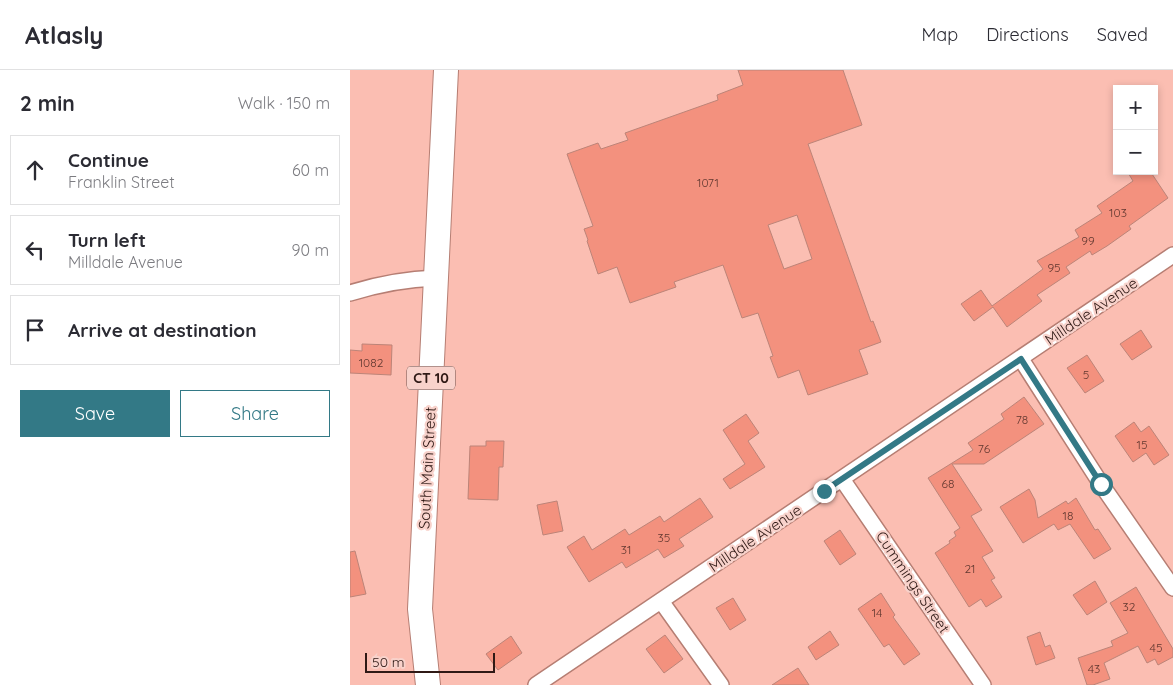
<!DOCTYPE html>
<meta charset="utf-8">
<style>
body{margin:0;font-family:Quicksand,sans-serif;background:#f2f2f3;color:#2b2b33}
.controls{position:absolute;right:15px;top:15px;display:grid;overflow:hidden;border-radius:0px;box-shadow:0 2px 8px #0003}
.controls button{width:45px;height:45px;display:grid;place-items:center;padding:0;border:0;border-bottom:1px solid #e1e1e2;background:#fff;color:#2b2b33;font:25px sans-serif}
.scale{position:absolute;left:15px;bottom:12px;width:130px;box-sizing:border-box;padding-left:5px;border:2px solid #2f1915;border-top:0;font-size:14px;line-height:18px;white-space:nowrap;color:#2f1915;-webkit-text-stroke:4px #f8d2cb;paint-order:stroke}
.stop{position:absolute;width:15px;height:15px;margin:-11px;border:4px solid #337986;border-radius:50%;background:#fff}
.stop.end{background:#337986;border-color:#fff;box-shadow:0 1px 5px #0008}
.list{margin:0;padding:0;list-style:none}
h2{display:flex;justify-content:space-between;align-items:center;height:65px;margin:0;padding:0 20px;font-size:21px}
h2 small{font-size:16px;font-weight:400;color:#7c7c81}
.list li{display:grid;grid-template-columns:32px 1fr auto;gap:15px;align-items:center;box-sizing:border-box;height:70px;margin:0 10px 10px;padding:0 10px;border:1px solid #e1e1e2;border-radius:0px}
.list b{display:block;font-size:19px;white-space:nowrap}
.list p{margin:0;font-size:16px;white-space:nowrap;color:#7c7c81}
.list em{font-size:16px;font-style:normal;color:#7c7c81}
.actions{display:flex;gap:10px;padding:15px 20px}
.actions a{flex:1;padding:11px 0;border:1px solid #337986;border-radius:0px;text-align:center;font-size:18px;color:#337986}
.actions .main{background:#337986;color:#fff}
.icon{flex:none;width:28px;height:28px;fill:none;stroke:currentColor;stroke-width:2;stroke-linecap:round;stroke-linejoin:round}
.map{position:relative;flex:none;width:823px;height:615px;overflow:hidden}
header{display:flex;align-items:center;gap:30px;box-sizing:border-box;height:70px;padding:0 25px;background:#fff;border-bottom:1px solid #e1e1e2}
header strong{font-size:24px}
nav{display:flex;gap:28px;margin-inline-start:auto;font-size:18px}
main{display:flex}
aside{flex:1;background:#fff}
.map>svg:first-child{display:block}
</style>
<header>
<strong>Atlasly</strong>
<nav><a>Map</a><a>Directions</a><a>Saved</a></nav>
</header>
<main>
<aside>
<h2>2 min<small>Walk · 150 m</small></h2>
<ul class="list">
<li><svg class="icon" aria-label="ahead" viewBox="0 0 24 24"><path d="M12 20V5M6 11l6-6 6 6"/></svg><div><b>Continue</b><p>Franklin Street</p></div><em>60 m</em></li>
<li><svg class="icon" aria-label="left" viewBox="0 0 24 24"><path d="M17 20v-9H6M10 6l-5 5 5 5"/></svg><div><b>Turn left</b><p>Milldale Avenue</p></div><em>90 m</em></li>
<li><svg class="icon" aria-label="arrive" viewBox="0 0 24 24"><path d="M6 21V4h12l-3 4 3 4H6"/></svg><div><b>Arrive at destination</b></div></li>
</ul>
<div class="actions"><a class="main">Save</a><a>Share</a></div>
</aside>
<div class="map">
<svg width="823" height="615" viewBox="0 0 823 615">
<rect width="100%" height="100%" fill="#fbbeb2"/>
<path fill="#f3917e" stroke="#bc8478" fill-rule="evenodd" d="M388 0H493L512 55 458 74 521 252 523 251 531 272 509 280 518 304 458 325 449 300 428 308 420 287 423 286 408 243 392 248 373 195 324 212 326 217 280 233 267 197 248 204 237 171 238 170 234 159 243 156 217 84 248 73 251 79 278 70 275 63 368 30 367 25 393 15ZM447 145 462 189 434 199 418 155Z
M777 101H800L818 128 779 156 781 159 757 176 742 185 740 181 716 197 720 203 687 225 692 231 657 257 643 237 624 251 611 234 631 220 642 236 693 199 687 191 729 167 725 160 752 143 747 136 783 111Z
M791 260 802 277 782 290 770 274Z
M12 274 42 275 41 305 0 303V280L12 281Z
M737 285 754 311 735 323 717 298Z
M674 327 694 354 634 394H602L632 440 621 446 643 481 632 487 645 508 641 510 652 527 636 537 631 529 619 537 585 483 600 473 599 471 606 466 604 462 610 458 578 408 623 380 618 373 654 349 651 344Z
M396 344 409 363 398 371 415 397 380 419 373 409 395 394 373 360Z
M784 352 791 362 799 356 819 385 804 395 796 383 783 392 765 366Z
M136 371H154L153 397H149L148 430 118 429 120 376H136Z
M679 419 685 430 688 448 716 431 718 434 726 428 745 460 748 459 761 479 744 489 720 454 708 460 704 454 673 473 650 437Z
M350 428 363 447 329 469 334 476 314 488 308 479 276 498 272 492 239 512 217 477 234 466 242 480 275 459 279 465 310 446 314 452Z
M207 431 213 461 193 465 187 435Z
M490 460 506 484 490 495 474 471Z
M5 481 16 524 0 527V482Z
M745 511 757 532 737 545 723 525Z
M786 517 823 579V587L808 595 805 589 797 593 788 576 754 593 760 609 743 615H737L728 588 763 576 761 571 778 563 760 533Z
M531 523 545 545 543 547 570 584 554 595 539 574 534 577 508 539Z
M383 528 396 550 380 560 366 538Z
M480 561 489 575 466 590 458 577Z
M690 562 695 577 700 575 705 588 686 595 677 567Z
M315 565 333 589 314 603 296 579Z
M161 566 172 583 148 600 136 584Z
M448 598 459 615H422Z"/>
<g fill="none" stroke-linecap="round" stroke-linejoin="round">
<g stroke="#b67e73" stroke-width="18">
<path id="minor" d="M0 223C29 214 56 209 86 208
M671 289 751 414 823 518
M492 409 633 615
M311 531 371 615
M186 615 823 185"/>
</g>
<g stroke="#b67e73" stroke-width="26">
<path id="trunk" d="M78 615 70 539 96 0"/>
</g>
<use href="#minor" stroke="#fff" stroke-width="15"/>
<use href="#trunk" stroke="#fff" stroke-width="24"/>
</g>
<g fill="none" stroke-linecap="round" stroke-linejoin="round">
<path stroke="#337986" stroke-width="6" d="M474 421 671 289 751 414"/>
</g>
<g text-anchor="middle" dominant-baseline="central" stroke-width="4.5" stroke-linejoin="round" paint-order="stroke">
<g font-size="12" fill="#60372f">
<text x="358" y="112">1071</text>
<text x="768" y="142">103</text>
<text x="738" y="170">99</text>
<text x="704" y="197">95</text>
<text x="21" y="292">1082</text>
<text x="736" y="304">5</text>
<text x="672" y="349">78</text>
<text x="792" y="374">15</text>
<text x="634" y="378">76</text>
<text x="598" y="413">68</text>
<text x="718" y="445">18</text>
<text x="314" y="467">35</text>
<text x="276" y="479">31</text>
<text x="620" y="498">21</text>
<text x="779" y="536">32</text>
<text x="527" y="542">14</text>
<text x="806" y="577">45</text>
<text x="744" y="598">43</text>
</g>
<rect fill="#f8d2cb" stroke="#6b504c" stroke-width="1" x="57" y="296.5" width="48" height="23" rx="4"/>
<g font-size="14" font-weight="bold" fill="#2f1915">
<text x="81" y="308">CT 10</text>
</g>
<g font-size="15" fill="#2f1915" stroke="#f8d2cb">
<text transform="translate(741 241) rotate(-34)">Milldale Avenue</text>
<text transform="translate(77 398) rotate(-87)">South Main Street</text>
<text transform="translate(405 468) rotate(-34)">Milldale Avenue</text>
<text transform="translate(563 512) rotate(56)">Cummings Street</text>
</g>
</g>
</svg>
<div class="controls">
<button>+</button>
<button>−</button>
</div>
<div class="scale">50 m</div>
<div class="stop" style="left:751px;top:414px"></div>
<div class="stop end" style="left:474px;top:421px"></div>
</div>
</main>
